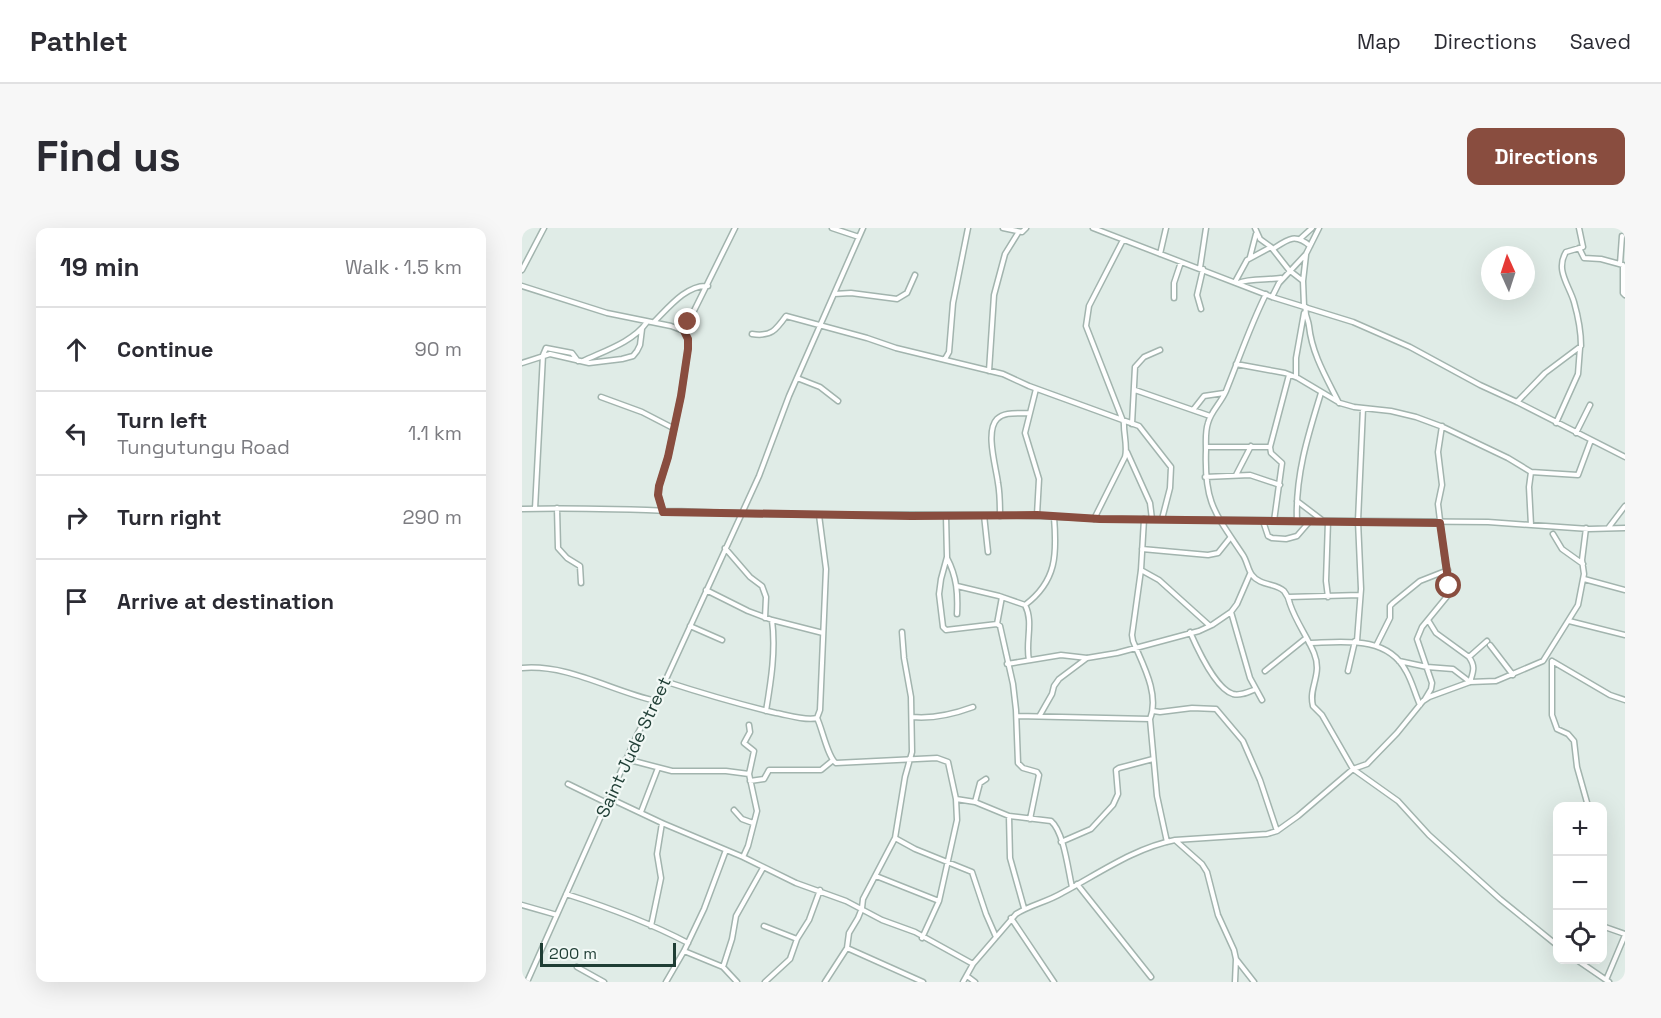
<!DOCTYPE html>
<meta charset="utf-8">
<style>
body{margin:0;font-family:"Space Grotesk",sans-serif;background:#f7f7f7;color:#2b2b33}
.controls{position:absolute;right:18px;bottom:18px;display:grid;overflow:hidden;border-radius:12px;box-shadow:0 6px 24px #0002}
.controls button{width:54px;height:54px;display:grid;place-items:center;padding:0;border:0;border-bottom:2px solid #e1e1e2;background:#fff;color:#2b2b33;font:30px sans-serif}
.compass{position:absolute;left:959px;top:18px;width:54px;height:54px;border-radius:50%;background:#fff;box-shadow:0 6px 24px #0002;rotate:357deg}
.scale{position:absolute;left:18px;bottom:15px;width:136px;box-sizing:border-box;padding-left:6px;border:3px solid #1f3e35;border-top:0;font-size:16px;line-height:21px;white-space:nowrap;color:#1f3e35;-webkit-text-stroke:4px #f1f8f5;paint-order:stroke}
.stop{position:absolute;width:18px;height:18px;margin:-14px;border:4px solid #894d3f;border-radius:50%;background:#fff}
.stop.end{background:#894d3f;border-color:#fff;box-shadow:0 2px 6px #0008}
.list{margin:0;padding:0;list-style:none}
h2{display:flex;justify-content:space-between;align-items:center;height:78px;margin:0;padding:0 24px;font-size:26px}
h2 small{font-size:20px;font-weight:400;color:#7c7c81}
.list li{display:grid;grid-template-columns:39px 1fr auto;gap:18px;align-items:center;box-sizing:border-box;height:84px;padding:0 24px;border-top:2px solid #e1e1e2}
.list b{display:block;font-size:22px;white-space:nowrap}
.list p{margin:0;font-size:20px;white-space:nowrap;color:#7c7c81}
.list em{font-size:20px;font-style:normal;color:#7c7c81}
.icon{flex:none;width:33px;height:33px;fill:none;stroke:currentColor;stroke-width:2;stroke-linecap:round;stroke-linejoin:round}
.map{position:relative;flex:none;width:1103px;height:754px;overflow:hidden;border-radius:12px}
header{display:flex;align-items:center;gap:36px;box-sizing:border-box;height:84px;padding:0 30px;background:#fff;border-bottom:2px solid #e1e1e2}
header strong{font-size:28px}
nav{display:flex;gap:33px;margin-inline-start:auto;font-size:21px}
.intro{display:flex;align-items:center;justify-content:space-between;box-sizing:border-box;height:144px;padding:0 36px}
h1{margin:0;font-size:42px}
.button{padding:15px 27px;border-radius:12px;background:#894d3f;color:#fff;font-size:21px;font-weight:700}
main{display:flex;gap:36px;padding:0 36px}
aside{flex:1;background:#fff;border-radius:12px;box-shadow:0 6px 24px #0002}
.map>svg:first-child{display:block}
</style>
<header>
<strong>Pathlet</strong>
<nav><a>Map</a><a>Directions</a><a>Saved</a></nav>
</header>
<div class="intro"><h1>Find us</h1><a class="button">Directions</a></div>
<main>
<aside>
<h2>19 min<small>Walk · 1.5 km</small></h2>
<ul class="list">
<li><svg class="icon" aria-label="ahead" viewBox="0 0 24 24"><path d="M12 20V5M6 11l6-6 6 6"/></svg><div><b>Continue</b></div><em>90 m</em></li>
<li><svg class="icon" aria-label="left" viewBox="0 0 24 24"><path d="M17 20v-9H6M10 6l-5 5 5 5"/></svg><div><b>Turn left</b><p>Tungutungu Road</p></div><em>1.1 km</em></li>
<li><svg class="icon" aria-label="right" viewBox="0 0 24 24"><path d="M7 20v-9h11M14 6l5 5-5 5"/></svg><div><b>Turn right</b></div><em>290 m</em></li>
<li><svg class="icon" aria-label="arrive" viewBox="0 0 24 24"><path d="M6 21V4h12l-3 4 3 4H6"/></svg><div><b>Arrive at destination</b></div></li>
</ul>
</aside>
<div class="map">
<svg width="1103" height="754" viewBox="0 0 1103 754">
<rect width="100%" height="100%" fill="#e0ece7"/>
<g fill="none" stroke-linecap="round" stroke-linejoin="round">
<g stroke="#a2b4ae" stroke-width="7">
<path id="street" d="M310 0 337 9
M481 0 500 4 504 0
M571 0 750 69 831 94 888 119 958 157 995 174 1103 229
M733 0 738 11 749 19 767 42 781 53 782 78
M779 10 790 0
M1057 20 1062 30 1079 31 1101 37V65L1103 67
M751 21C766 11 773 5 788 18
M638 26 644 0
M728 29 734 6
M1098 36 1100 8
M678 40 684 0
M0 42 22 0
M781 53 784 27
M713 54 725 32 749 19
M716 55C727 50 746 52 759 50
M0 58 85 85 149 98 162 103 166 111V121L159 168 146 229 137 258 136 267 141 283
M312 66 329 65 375 71 385 65 393 47
M744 66C728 98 717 131 704 163 699 175 689 183 686 195 683 204 684 213 684 222 682 275 693 285 721 327 725 333 726 342 730 347 738 358 754 355 762 363 765 367 767 371 768 376 774 394 785 408 792 425 801 447 786 459 791 478L800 487 831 541 876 573 907 607 978 671 1036 718
M750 69 757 55 784 26 797 0
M652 70V55L659 34
M784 79C782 86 786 90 787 98 790 126 804 149 817 175
M679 81 675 67 681 41
M132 94C146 80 165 56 186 58
M162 103 213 0
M230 106C249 109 254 102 264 88L345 110 374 120 481 146 507 158 617 198 649 239 648 260 640 291
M423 131 427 124 431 75 446 0
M61 133C82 123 111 114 125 94
M0 135 28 126 67 135 100 131 111 128 115 123 118 117 120 101
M714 136 763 145 776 150 818 175 832 179 869 183 894 189 921 199 986 230 1009 244 1056 247 1069 212
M467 143 472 67 483 26 496 5
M774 149V130L782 85
M275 150 298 159 316 173
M514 161 503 205 517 251 515 287
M613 162 688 188
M79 169 120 184 151 200
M995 174 1023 145 1059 118C1059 104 1056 88 1052 74 1047 57 1033 42 1044 24L1061 19 1057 0
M671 182 682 168 702 165
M601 193 564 98 567 78 601 12
M1034 195 1056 146 1058 120
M610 196 613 139 622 129 638 122
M1054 205 1068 177
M684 219H748
M605 224 628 275 630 291
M1009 244 1007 259 1009 297
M714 247 729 218
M683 249 728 247 758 257
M775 273 800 292
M35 280 36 320 45 330 58 338 59 355
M0 281C85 278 170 285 255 286 362 288 470 284 578 291L966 294 1067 301 1103 300
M13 281 21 127 24 120 50 125 56 133
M462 287 466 324
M424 288 425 329 419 351 417 366 421 399 424 402 475 396 478 398 491 456 494 482 496 535 501 540 515 544 517 547 508 591
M478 288C478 277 478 266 476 255 474 239 463 203 475 191 483 183 497 186 507 185
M572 291 603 229C606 218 601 205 602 193
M622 291 619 342 610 407 611 413C620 435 638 466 628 491L635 568 645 614
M741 293 746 308 750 310 764 311 775 308 788 293
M752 293 760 235 749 225 748 219 767 147
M775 293C773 248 786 207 799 165
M1087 299 1103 278
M1031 306 1040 321 1061 336
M203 320 228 349 240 358 244 369 243 390
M620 321 686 327 696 325 708 310
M425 330C435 349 436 366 435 386
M619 342 637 352 688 398
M1062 351 1103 362
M435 358 477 368 503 377C512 394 503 414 507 432
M184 362 226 383 250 392 301 405
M766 369 838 367
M806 369 804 353 806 293
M503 377C535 353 535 326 532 289
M709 384 728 450 740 472
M1047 393 1103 407
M475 396 480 369
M168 398 200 412
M668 404C675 420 694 461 711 466 719 468 726 464 734 461
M835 413 839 361 836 293 841 180
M787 415C821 414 865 407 884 443 890 453 893 466 898 477
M968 417 991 447
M854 418 868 390V378L871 375 898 353 926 342
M947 429 965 413
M877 433 905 439 931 441 948 454C951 444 954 439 947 429L914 405 906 392
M1030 433V487L1035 501 1046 506 1052 513 1055 539 1066 578
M1030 433 1088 467 1103 472
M485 436 539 427 565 430 595 425 677 403 690 397 709 384 715 376 728 346
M0 440C47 436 89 463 134 473
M743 443 784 410
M826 443 833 413
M142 453C179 465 216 476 254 485 266 487 283 493 295 490L298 482 304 341 297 287
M903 471 909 461 910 455 895 411 900 399 927 366 916 276 920 257 916 224 920 198
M244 483C249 453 254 422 250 392
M631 483 638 484 670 480 694 481 721 513 738 552 755 603
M518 487 530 466 532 458 537 451 565 430
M495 488 628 491
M390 489C411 491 432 486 451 479
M295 490C300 500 306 530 314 535L415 530 426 534 434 571 435 592 417 673 400 710
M104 531 150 543H204L227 546
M228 553 242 551 247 542H299L310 533
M46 556 85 575
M87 570 140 595 221 629 274 655 324 673 360 692 393 704 451 736
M434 571 453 574 487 588 529 593C542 604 546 642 550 659
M453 574 458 555 464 551
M212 582 220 591 231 595
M119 584 136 540
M487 588 488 630 502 680
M373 610 393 621 450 644 464 686 474 709
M653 612 745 606 755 603 776 588 831 541 845 536 875 505 901 473 907 469 948 454 974 453 1021 433 1056 377 1062 346 1060 332 1064 300
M539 614 569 601 591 577 596 566 594 542 597 540 631 531
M221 629 226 618 235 583 227 546 232 523 222 515 228 504 227 497
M354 648 417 673
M555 656 629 749
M44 666C85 679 128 695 166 715
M0 677 35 687
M489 690 532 754
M129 698 139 650 135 626 140 595
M242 698 275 711
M1080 698 1103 706
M325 720 401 754
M162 723 201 739 215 754
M714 731 732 754
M1055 732 1087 754
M55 739 82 754
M201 739 210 711 214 688 241 640
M445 748 453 754
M1084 752 1103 707
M5 754 116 505 134 473 237 248 267 168 341 0
M144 754 162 723 182 681 204 622
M243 754 268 731 275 711 287 692 298 662
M303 754 325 720 327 705 336 690 340 680 341 671 373 610 383 549 390 524 389 469 382 430 380 404
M441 754 451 736 494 686C508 677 525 674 540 665 576 646 612 620 653 612L680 636 685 644 696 687 712 722 714 731 713 754"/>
</g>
<use href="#street" stroke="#fff" stroke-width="4"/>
</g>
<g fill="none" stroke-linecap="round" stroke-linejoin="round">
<path stroke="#894d3f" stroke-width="8" d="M166 94 162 103 166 111V121L159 168 146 229 137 258 136 267 141 284 389 288 515 287 578 291 918 295 927 358"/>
</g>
<g text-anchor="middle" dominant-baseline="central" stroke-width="4.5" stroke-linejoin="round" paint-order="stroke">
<g font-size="18" fill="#1f3e35" stroke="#f1f8f5">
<text transform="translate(111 519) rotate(-65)">Saint Jude Street</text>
</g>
</g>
</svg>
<div class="controls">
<button>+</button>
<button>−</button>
<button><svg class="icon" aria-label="locate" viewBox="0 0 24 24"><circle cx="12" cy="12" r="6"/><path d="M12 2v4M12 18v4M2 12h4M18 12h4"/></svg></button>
</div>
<svg class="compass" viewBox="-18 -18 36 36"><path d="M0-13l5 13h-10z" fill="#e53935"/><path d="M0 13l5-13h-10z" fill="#7c7c81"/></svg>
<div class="scale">200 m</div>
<div class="stop" style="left:927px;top:358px"></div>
<div class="stop end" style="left:166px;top:94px"></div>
</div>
</main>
